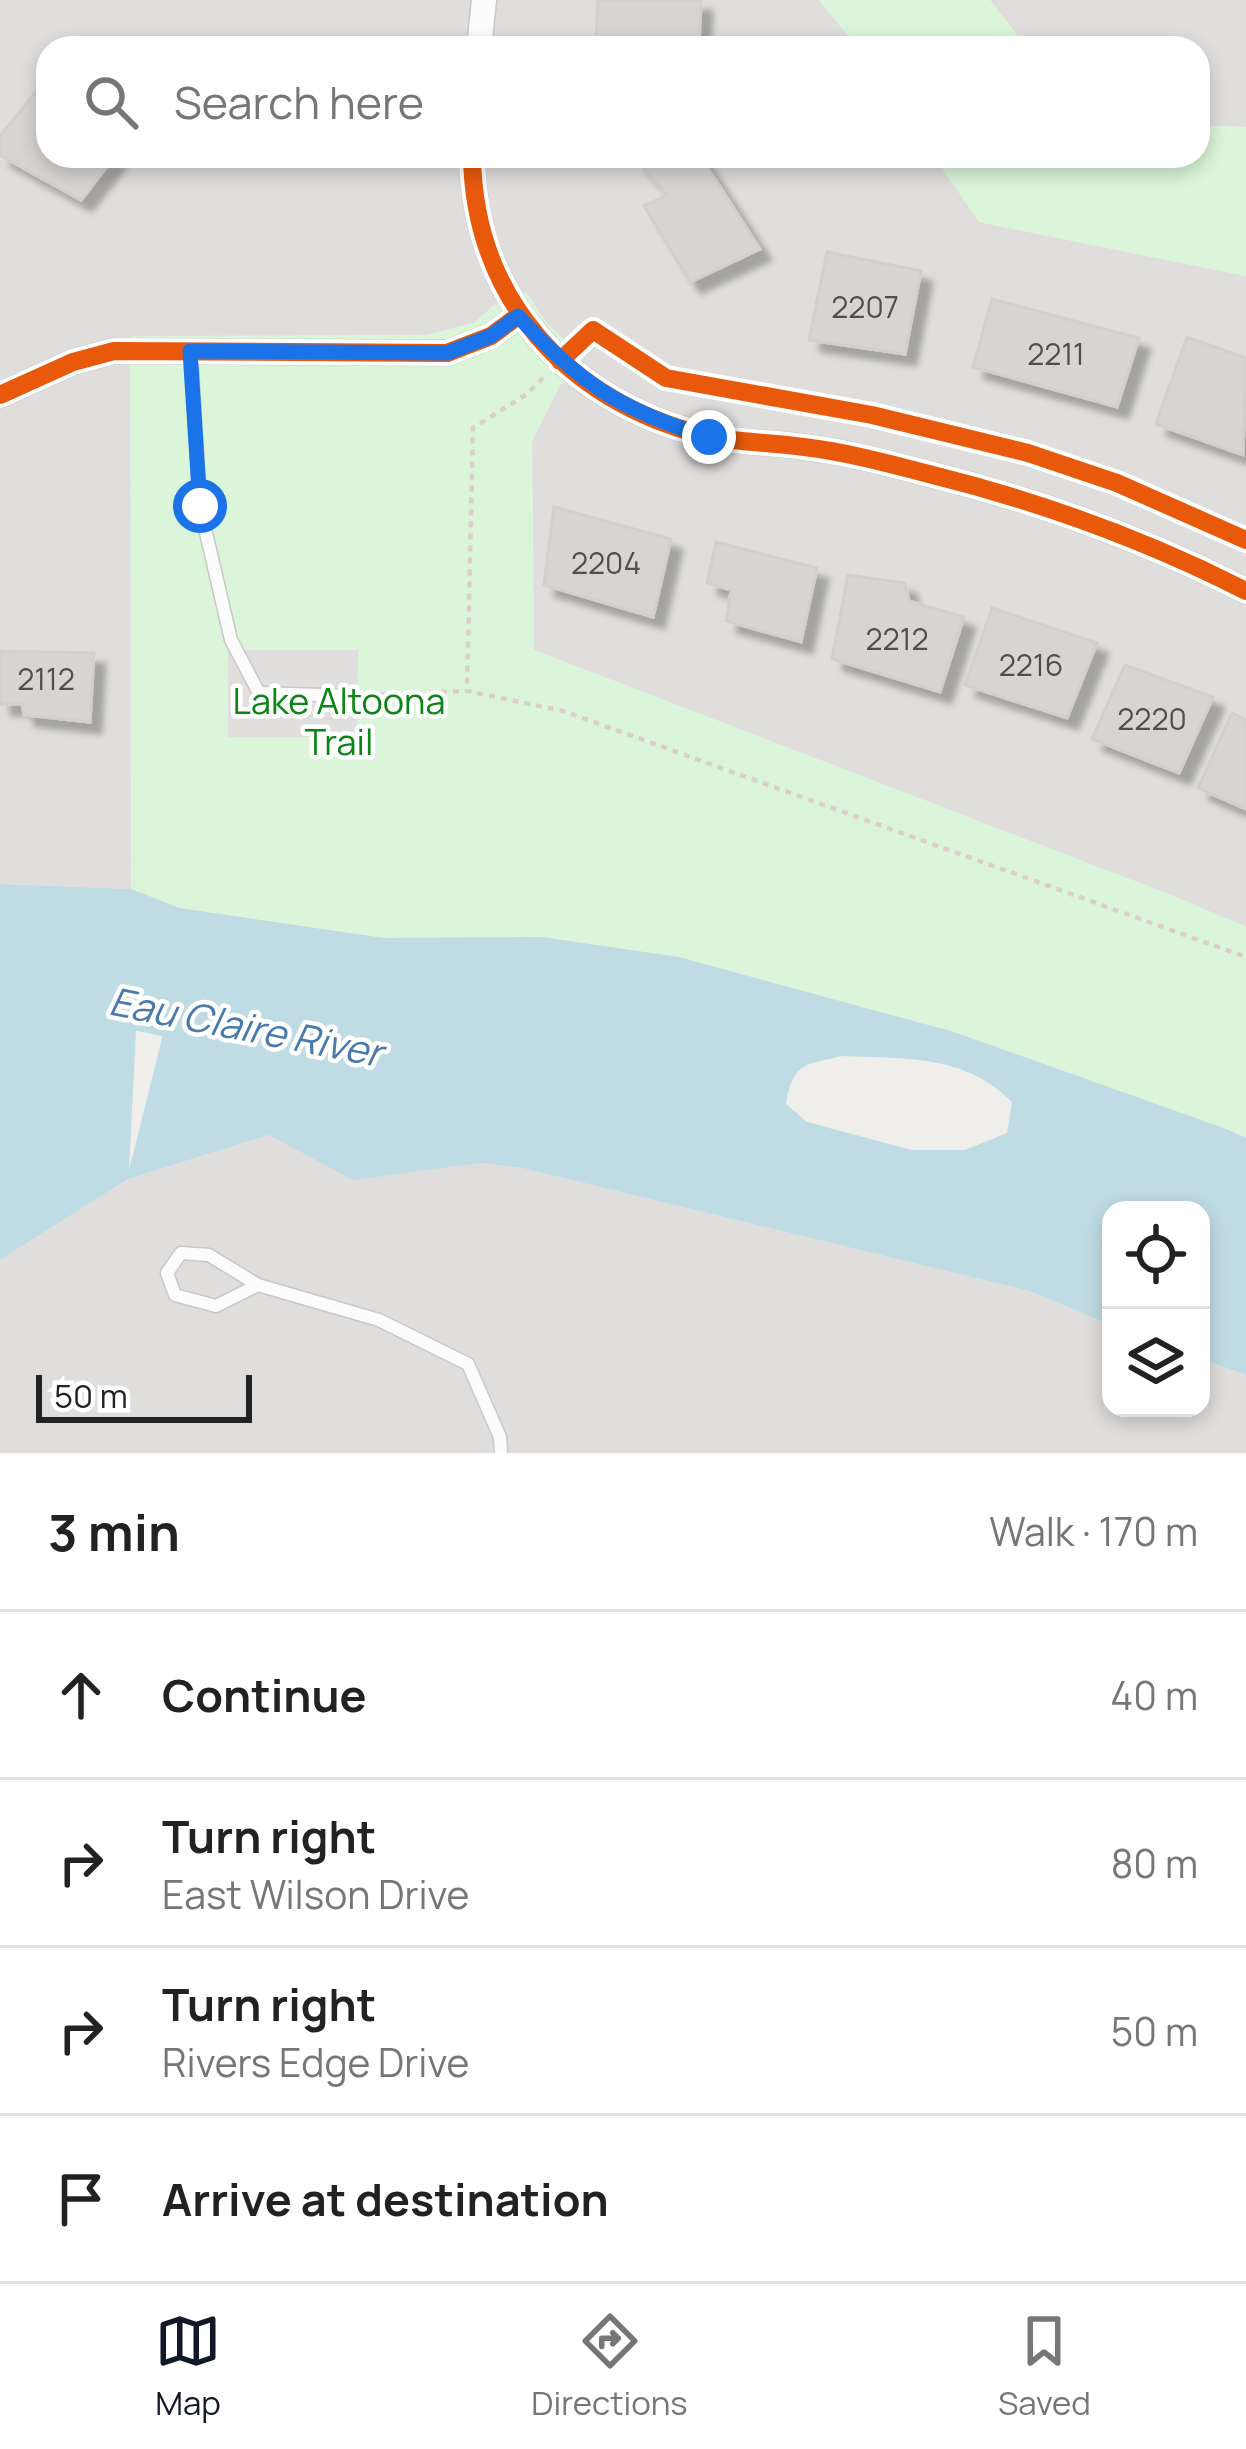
<!DOCTYPE html>
<meta charset="utf-8">
<style>
body{margin:0;font-family:Manrope,sans-serif;background:#f6f6f6;color:#222}
.controls{position:absolute;right:36px;bottom:36px;display:grid;overflow:hidden;border-radius:24px;box-shadow:0 6px 18px #0003}
.controls button{width:108px;height:108px;display:grid;place-items:center;padding:0;border:0;border-bottom:3px solid #e0e0e0;background:#fff;color:#222;font:60px sans-serif}
.scale{position:absolute;left:36px;bottom:30px;width:216px;box-sizing:border-box;padding-left:12px;border:6px solid #222;border-top:0;font-size:33px;line-height:42px;white-space:nowrap;color:#222;-webkit-text-stroke:9px #fff;paint-order:stroke}
.stop{position:absolute;width:36px;height:36px;margin:-27px;border:9px solid #1a73e8;border-radius:50%;background:#fff}
.stop.end{background:#1a73e8;border-color:#fff;box-shadow:0 3px 12px #0008}
.list{margin:0;padding:0;list-style:none}
h2{display:flex;justify-content:space-between;align-items:center;height:156px;margin:0;padding:0 48px;font-size:51px}
h2 small{font-size:39px;font-weight:400;color:#767676}
.list li{display:grid;grid-template-columns:78px 1fr auto;gap:36px;align-items:center;box-sizing:border-box;height:168px;padding:0 48px;border-top:3px solid #e0e0e0}
.list b{display:block;font-size:45px;white-space:nowrap}
.list p{margin:0;font-size:39px;white-space:nowrap;color:#767676}
.list em{font-size:39px;font-style:normal;color:#767676}
.icon{flex:none;width:66px;height:66px;fill:none;stroke:currentColor;stroke-width:2;stroke-linecap:round;stroke-linejoin:round}
.map{position:relative;flex:none;width:1246px;height:1453px;overflow:hidden}
.search{position:absolute;background:#fff;box-shadow:0 6px 18px #0003;left:36px;right:36px;top:36px;height:132px;display:flex;align-items:center;gap:30px;box-sizing:border-box;padding:0 42px;border-radius:36px;color:#767676;font-size:45px}
.sheet{height:828px;background:#fff}
nav{display:flex;justify-content:space-around;align-items:center;box-sizing:border-box;height:168px;border-top:3px solid #e0e0e0;background:#fff;font-size:33px;color:#767676}
nav a{display:grid;justify-items:center;gap:6px}
nav .on{color:#111827}
.map>svg:first-child{display:block}
</style>
<div class="map">
<svg width="1246" height="1453" viewBox="0 0 1246 1453">
<defs>
<filter id="shadow"><feDropShadow dx="11" dy="11" stdDeviation="3" flood-color="#0004"/></filter>
</defs>
<rect width="100%" height="100%" fill="#f0eeeb"/>
<path fill="#dfdedc" d="M0 0H819L858 48H48V156H934L979 222 1246 276V927L1171 895 534 650 532 441 560 385 583 358 546 322 526 292 493 306 474 323 427 335 131 337V889L0 884Z
M990 0H1246V127L1198 126V48H1027Z
M269 1135 353 1179 480 1163 522 1168 1029 1291 1111 1325V1408H1201V1359L1246 1375V1453H0V1260L128 1179Z"/>
<path fill="#daf5da" d="M819 0H990L1027 48H858Z
M1198 126 1246 127V276L979 222 934 156H1198Z
M526 292 546 322 583 358 560 385 532 441 534 650 1171 895 1246 927V1138L954 1032 679 957 542 937 384 938 180 908 131 889 130 336 427 335 474 323 493 306Z"/>
<path fill="#e0dfde" d="M228 650H358L357 737H228Z"/>
<path fill="#bfdbe3" fill-rule="evenodd" d="M0 884 131 889 180 908 384 938 542 937 679 957 954 1032 1229 1130 1246 1138V1375L1201 1359V1210H1111V1325L1029 1291 522 1168 480 1163 353 1180 269 1135 128 1179 0 1260ZM138 991 173 994 129 1170V1169ZM843 1056C907 1059 964 1054 1012 1102L1007 1133 965 1150H912L807 1122 786 1104C793 1062 805 1065 843 1056Z"/>
<g fill="none" stroke-linecap="round" stroke-linejoin="round">
<path stroke="#bfdbe3" stroke-width="51" d="M0 976 234 1025"/>
</g>
<path fill="#d7d4d2" stroke="#d3d0cc" stroke-width="3" filter="url(#shadow)" d="M598 0H701L699 48H650L596 39Z
M48 77V156H115L81 200 0 155V136Z
M640 156H700L760 249 690 282 644 206 667 195 636 159Z
M827 252 921 271 905 354 809 340Z
M992 299 1139 338 1117 407 973 367Z
M1187 337 1246 358 1243 455 1156 424Z
M554 507 671 539 653 617 544 585Z
M716 542 817 568 801 642 726 621 731 590 707 583Z
M848 575 905 583 909 601 964 617 940 692 832 659Z
M992 608 1097 643 1067 718 965 685Z
M0 651 94 653 90 722 24 715 22 704H0Z
M1125 665 1213 697 1179 773 1092 739Z
M1232 713 1246 720V809L1198 788Z"/>
<g fill="none" stroke-linecap="round" stroke-linejoin="round">
<g stroke="#c9c8c7" stroke-width="15">
<path id="lane" d="M191 353 200 507 231 640 259 693 352 696
M258 1285 216 1306 175 1295 167 1273 181 1253 209 1255 258 1285 379 1320 468 1364 500 1437 501 1453"/>
</g>
<g stroke="#c9c8c7" stroke-width="27">
<path id="street" d="M479 48 484 0
M472 156C474 299 568 401 703 435 736 443 771 442 804 447 846 452 887 463 929 474 1038 501 1146 540 1246 591
M0 395 73 362 114 351 447 353 491 336 518 316"/>
</g>
<path stroke="#dccecd" stroke-width="4.5" stroke-dasharray="6 6" stroke-linecap="butt" d="M543 378 527 394 473 428 467 691 563 711 1246 957
M369 695 466 691"/>
<use href="#lane" stroke="#fdfcfc" stroke-width="12"/>
<use href="#street" stroke="#fdfcfc" stroke-width="24"/>
<g stroke="#fff" stroke-width="26">
<path id="cycleway" d="M472 156C474 299 568 401 703 435 736 443 771 442 804 447 846 452 887 463 929 474 1038 501 1146 540 1246 591
M560 361 593 330 666 378 872 415 1028 453 1117 483 1246 540
M0 395 73 362 114 351 447 353 491 336 518 316"/>
</g>
<use href="#cycleway" stroke="#e8590c" stroke-width="18"/>
</g>
<g fill="none" stroke-linecap="round" stroke-linejoin="round">
<path stroke="#1a73e8" stroke-width="15" d="M200 506 190 351 447 353 491 336 518 316C580 383 621 411 709 437"/>
</g>
<g text-anchor="middle" dominant-baseline="central" stroke-width="9" stroke-linejoin="round" paint-order="stroke">
<g font-size="30" fill="#4f4e4e">
<text x="865" y="306">2207</text>
<text x="1056" y="353">2211</text>
<text x="606" y="562">2204</text>
<text x="897" y="638">2212</text>
<text x="1031" y="664">2216</text>
<text x="46" y="678">2112</text>
<text x="1152" y="718">2220</text>
</g>
<g font-size="36" fill="#0c8416" stroke="#fff">
<text x="339" y="700">Lake Altoona<tspan x="339" dy="41">Trail</tspan></text>
</g>
<g font-size="39" font-style="italic" fill="#4a7aab" stroke="#fff">
<text transform="translate(246 1026) rotate(11)">Eau Claire River</text>
</g>
</g>
</svg>
<div class="controls">
<button><svg class="icon" aria-label="locate" viewBox="0 0 24 24"><circle cx="12" cy="12" r="6"/><path d="M12 2v4M12 18v4M2 12h4M18 12h4"/></svg></button>
<button><svg class="icon" aria-label="layers" viewBox="0 0 24 24"><path d="M12 4l9 5-9 5-9-5zM3 14l9 5 9-5"/></svg></button>
</div>
<div class="scale">50 m</div>
<div class="stop" style="left:200px;top:506px"></div>
<div class="stop end" style="left:709px;top:437px"></div>
<div class="search"><svg class="icon" aria-label="search" viewBox="0 0 24 24"><circle cx="10" cy="10" r="6"/><path d="M15 15l6 6"/></svg>Search here</div>
</div>
<section class="sheet">
<h2>3 min<small>Walk · 170 m</small></h2>
<ul class="list">
<li><svg class="icon" aria-label="ahead" viewBox="0 0 24 24"><path d="M12 20V5M6 11l6-6 6 6"/></svg><div><b>Continue</b></div><em>40 m</em></li>
<li><svg class="icon" aria-label="right" viewBox="0 0 24 24"><path d="M7 20v-9h11M14 6l5 5-5 5"/></svg><div><b>Turn right</b><p>East Wilson Drive</p></div><em>80 m</em></li>
<li><svg class="icon" aria-label="right" viewBox="0 0 24 24"><path d="M7 20v-9h11M14 6l5 5-5 5"/></svg><div><b>Turn right</b><p>Rivers Edge Drive</p></div><em>50 m</em></li>
<li><svg class="icon" aria-label="arrive" viewBox="0 0 24 24"><path d="M6 21V4h12l-3 4 3 4H6"/></svg><div><b>Arrive at destination</b></div></li>
</ul>
</section>
<nav>
<a class="on"><svg class="icon" aria-label="map" viewBox="0 0 24 24"><path d="M3 6l6-2 6 2 6-2v14l-6 2-6-2-6 2zM9 4v14M15 6v14"/></svg>Map</a>
<a><svg class="icon" aria-label="directions" viewBox="0 0 24 24"><path d="M12 3l9 9-9 9-9-9zM9 14v-3h6M13 9l2 2-2 2"/></svg>Directions</a>
<a><svg class="icon" aria-label="saved" viewBox="0 0 24 24"><path d="M7 4h10v16l-5-4-5 4z"/></svg>Saved</a>
</nav>
